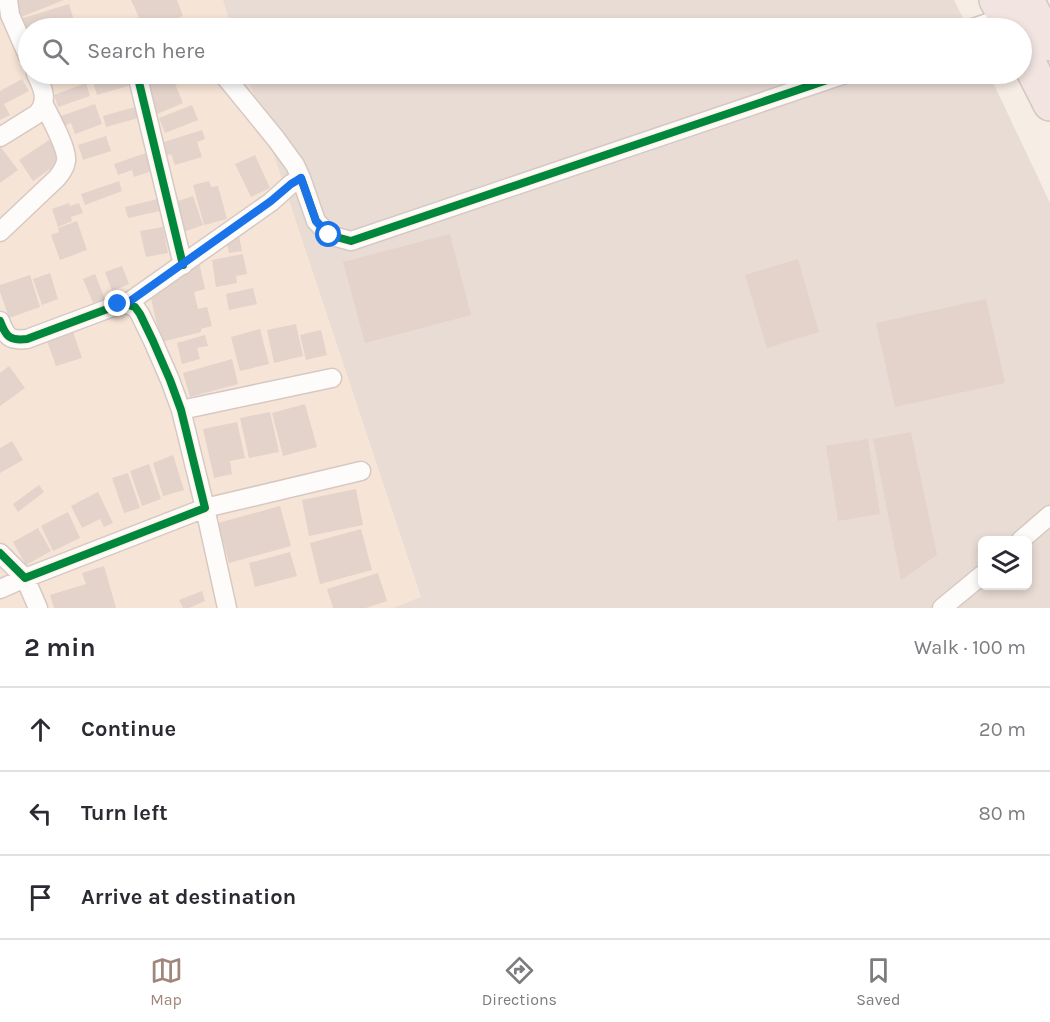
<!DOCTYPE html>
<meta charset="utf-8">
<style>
body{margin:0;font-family:Karla,sans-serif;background:#f7f7f7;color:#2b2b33}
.controls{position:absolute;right:18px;bottom:18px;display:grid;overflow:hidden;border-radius:9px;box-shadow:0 3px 9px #0003}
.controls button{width:54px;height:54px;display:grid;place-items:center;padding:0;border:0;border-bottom:2px solid #e1e1e2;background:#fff;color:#2b2b33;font:30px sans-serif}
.stop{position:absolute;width:18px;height:18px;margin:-14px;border:4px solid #1a73e8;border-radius:50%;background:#fff}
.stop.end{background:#1a73e8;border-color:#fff;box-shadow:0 2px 6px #0008}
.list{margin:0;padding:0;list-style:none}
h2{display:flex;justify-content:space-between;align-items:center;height:78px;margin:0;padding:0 24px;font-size:26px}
h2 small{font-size:20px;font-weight:400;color:#7c7c81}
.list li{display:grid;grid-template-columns:39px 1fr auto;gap:18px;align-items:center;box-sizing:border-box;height:84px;padding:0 24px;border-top:2px solid #e1e1e2}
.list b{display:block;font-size:22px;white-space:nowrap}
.list em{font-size:20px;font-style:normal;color:#7c7c81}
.icon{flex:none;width:33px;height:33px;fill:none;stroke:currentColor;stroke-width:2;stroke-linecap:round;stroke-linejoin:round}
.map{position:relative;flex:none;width:1050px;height:608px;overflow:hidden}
.search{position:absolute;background:#fff;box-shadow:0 3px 9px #0003;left:18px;right:18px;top:18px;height:66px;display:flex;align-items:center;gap:15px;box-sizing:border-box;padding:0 21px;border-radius:33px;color:#7c7c81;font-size:22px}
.sheet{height:330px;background:#fff}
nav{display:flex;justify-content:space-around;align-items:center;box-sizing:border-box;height:84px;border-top:2px solid #e1e1e2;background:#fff;font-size:16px;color:#7c7c81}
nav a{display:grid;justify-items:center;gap:3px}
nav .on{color:#a2867b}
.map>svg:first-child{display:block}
</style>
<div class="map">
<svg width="1050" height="608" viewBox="0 0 1050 608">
<rect width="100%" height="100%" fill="#f6ede4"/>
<path fill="#f6e4d6" d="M0 0H230L239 28H28V74H254L421 598 393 608H0Z"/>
<path fill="#e9dcd5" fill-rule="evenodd" d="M223 0H954L968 28H232Z
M247 74H989L1050 203V608H393L421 597ZM982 540H1028V586H982Z"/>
<path fill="#e3d3cb" d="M14 0H64L21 17Z
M131 0H177L183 16 154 28H144Z
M69 4 76 27 73 28H28V43L20 19Z
M120 19 122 28H94L93 25Z
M123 74H128L131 85 97 95 93 82Z
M141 74H171L183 103 155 115Z
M22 79 29 91 4 104 10 115 0 120V91Z
M86 83 90 96 58 107 54 95Z
M95 104 102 124 75 134 71 123 64 126 61 116Z
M192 105 198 120 165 133 159 118Z
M135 107 138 118 106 127 103 116Z
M202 130 205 139 197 142 202 157 175 165 171 154 165 156 161 143Z
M106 136 111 151 83 160 78 145Z
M49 140 63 160 33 181 19 160Z
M0 146 18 170 0 183Z
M146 153 152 171 134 177 132 170 118 175 114 164Z
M255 155 270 188 251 197 235 164Z
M119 181 122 191 85 205 81 194Z
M209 181 211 187 218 186 227 219 204 225 193 185Z
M193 196 203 225 184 232 175 202Z
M157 199 160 211 128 218 125 207Z
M69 203 70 206 79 203 83 213 71 217 72 221 58 227 52 209Z
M77 221 87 250 60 260 51 235 59 232 58 228Z
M163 227 168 253 146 257 140 231Z
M450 234 471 315 365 343 343 262Z
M239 236 242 251 229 253 226 238Z
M243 254 247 274 236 276 237 283 216 287 212 260Z
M798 259 819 332 767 348 745 275Z
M199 262 205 289 194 292 198 309 207 307 212 326 201 329V332L161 342 149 290 172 284 170 277Z
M122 266 129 284 112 291 105 272Z
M50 273 58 299 42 305 33 279Z
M95 274 105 299 93 303 83 279Z
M30 275 40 307 9 318 0 292V285Z
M253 288 257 304 229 310 226 294Z
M986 299 1005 383 895 407 876 323Z
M296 324 303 356 274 363 267 330Z
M260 329 269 364 240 371 231 337Z
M321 330 327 355 306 360 300 335Z
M73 332 82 358 56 366 47 341Z
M205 335 208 346 197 348 200 359 182 364 177 343Z
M232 359 238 384 190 397 183 373Z
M9 366 25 388 0 406V373Z
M305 404 317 447 283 456 272 413Z
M270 412 279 452 249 458 240 418Z
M237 422 245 458 230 461 232 474 214 478 203 429Z
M911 432 937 555 901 580 873 439Z
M868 439 880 514 838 521 826 446Z
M12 441 23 460 0 473V448Z
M173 455 184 490 163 496 153 463Z
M149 464 161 499 142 506 130 471Z
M128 473 140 508 124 513 112 478Z
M39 485 44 492 18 512 13 504Z
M356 489 363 525 309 536 302 500Z
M98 492 113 523 104 527 100 519 82 528 71 506Z
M280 506 291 546 229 563 218 523Z
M68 512 80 538 53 551 41 526Z
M38 528 51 551 26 565 13 542Z
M361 529 372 570 320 584 310 543Z
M290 552 297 576 255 587 249 563Z
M104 566 116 608H54L50 595 86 584 82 573Z
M378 573 387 601 366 608H333L327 589Z
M202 591 205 601 189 608H183L179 600Z"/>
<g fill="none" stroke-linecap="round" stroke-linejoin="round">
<g stroke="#d7c9c2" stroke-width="21">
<path id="street" d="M8 0 10 15 28 56
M973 28 1005 17
M137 74 183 265
M0 137 37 114C49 101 43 88 36 74
M301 178 316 221 329 235 351 241 845 74
M0 232 57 178C61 173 65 168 66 161 68 149 49 115 43 103
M126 304 271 202 291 184 301 178 295 165 276 139 223 74
M0 321C6 337 10 341 27 339L118 305 126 304 135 307 140 314 153 341 170 380 181 410 205 508 25 578 0 553
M181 410 332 378
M1021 540 1050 515
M0 589 25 578 38 608
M227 608 205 508 361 471
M942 608 982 575"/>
</g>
<g stroke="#d5c8c2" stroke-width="36">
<path id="highway" d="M996 0 1011 28
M1027 0 1050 44
M1022 49 1050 104"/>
</g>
<use href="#street" stroke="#fefcfb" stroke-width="18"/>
<use href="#highway" stroke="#f1e4e1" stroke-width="33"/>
<g stroke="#fff1e4" stroke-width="11">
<path id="cycleway" d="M137 74 183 265
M301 178 316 221 329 235 351 241 845 74
M0 321C6 337 10 341 27 339L118 305 126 304 135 307 140 314 153 341 170 380 181 410 205 508 25 578 0 553"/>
</g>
<use href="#cycleway" stroke="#00873e" stroke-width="8"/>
</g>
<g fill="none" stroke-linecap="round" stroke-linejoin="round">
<path stroke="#1a73e8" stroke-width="8" d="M118 304H126L271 201 291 184 301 178 316 221 329 235"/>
</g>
</svg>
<div class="controls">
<button><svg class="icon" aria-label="layers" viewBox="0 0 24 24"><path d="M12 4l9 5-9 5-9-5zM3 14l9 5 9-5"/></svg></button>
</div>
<div class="stop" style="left:329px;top:235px"></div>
<div class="stop end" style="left:118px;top:304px"></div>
<div class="search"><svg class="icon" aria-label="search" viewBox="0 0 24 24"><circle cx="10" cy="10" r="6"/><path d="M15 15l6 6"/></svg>Search here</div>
</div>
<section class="sheet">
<h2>2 min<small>Walk · 100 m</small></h2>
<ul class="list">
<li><svg class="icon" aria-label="ahead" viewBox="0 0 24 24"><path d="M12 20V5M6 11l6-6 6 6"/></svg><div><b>Continue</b></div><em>20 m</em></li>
<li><svg class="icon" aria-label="left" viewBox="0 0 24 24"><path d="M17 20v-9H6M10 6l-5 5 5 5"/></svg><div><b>Turn left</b></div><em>80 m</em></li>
<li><svg class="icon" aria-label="arrive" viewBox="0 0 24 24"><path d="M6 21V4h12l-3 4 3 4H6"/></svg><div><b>Arrive at destination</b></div></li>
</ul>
</section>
<nav>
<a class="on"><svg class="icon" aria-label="map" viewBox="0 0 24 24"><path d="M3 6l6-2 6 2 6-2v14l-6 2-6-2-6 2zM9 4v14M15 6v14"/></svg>Map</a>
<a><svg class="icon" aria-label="directions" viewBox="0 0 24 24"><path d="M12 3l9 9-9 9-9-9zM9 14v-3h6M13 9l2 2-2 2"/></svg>Directions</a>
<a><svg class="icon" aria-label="saved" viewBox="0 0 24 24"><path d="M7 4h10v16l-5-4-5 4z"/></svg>Saved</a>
</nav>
